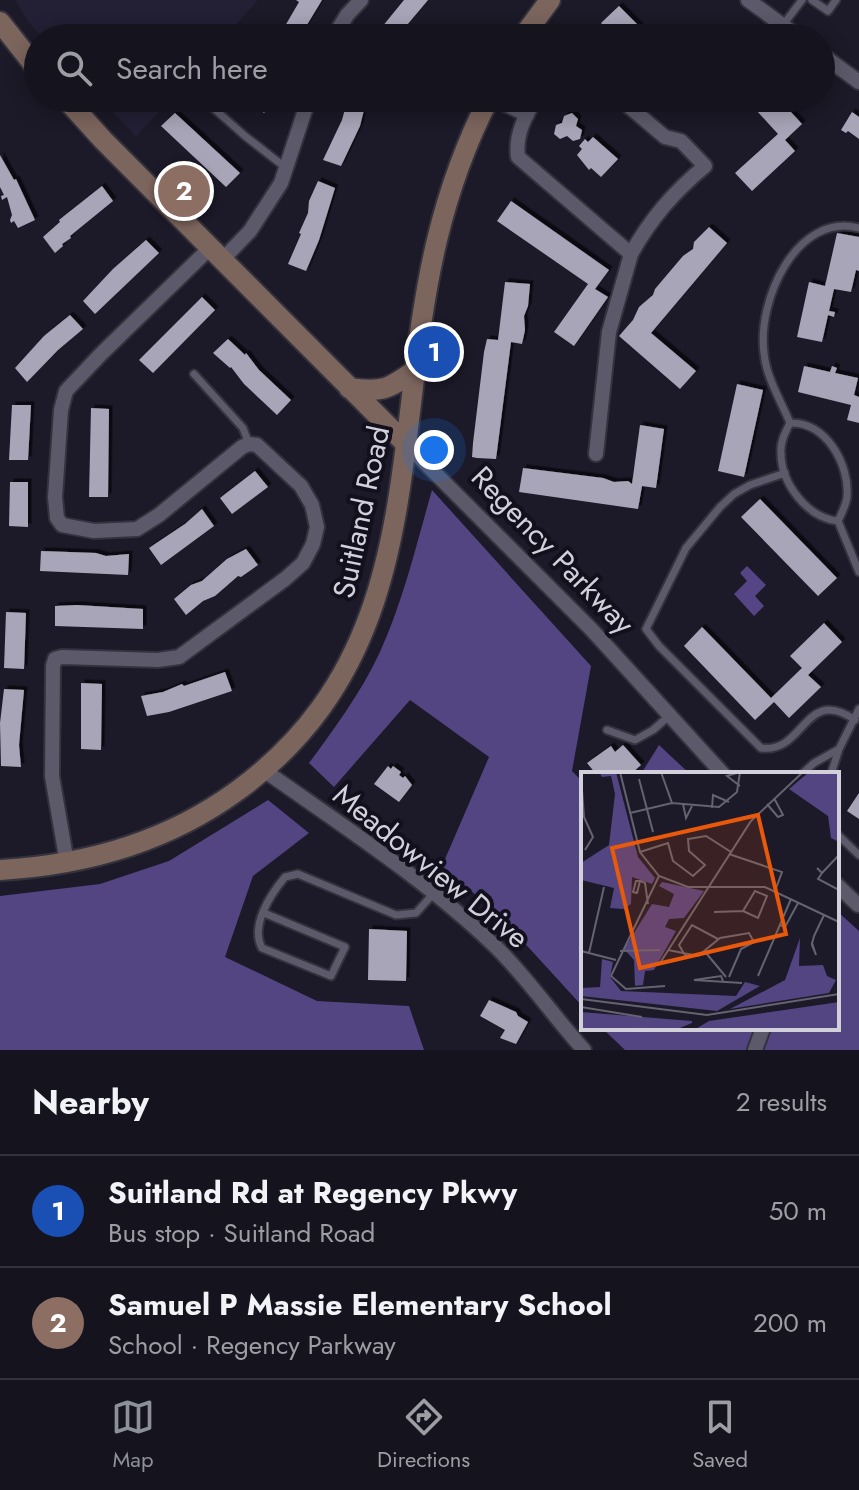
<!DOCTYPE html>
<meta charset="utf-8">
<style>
body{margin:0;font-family:Jost,sans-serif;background:#1e1c27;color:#f1f3f6}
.you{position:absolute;left:434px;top:450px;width:28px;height:28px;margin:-20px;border:6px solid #fff;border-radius:50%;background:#1a73e8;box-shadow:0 0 0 12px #1a73e833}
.badge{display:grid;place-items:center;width:52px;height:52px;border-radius:50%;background:#8c9099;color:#fff;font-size:26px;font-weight:700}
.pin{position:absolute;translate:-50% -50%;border:4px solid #fff;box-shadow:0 2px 8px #0006}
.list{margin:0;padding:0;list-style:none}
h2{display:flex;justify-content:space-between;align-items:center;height:104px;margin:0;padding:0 32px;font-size:34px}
h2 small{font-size:26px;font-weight:400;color:#9d9ea4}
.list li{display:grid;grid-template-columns:52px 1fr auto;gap:24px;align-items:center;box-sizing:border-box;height:112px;padding:0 32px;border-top:2px solid #34323c}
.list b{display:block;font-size:30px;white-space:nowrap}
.list p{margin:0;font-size:26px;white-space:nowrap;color:#9d9ea4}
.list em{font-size:26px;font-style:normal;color:#9d9ea4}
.icon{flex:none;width:44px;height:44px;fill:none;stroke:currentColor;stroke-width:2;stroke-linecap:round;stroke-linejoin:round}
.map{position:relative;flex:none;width:859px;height:1050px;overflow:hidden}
.search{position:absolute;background:#15131e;box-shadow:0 4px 20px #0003;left:24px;right:24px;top:24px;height:88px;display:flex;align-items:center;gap:20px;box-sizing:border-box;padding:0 28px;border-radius:44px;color:#9d9ea4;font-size:30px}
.sheet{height:328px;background:#15131e}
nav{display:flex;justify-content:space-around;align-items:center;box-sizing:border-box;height:112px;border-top:2px solid #34323c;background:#15131e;font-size:22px;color:#9d9ea4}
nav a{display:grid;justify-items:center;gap:4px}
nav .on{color:#8c9099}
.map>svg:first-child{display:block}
</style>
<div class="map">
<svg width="859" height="1050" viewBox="0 0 859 1050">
<defs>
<filter id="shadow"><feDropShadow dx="3.5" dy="-3.5" stdDeviation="0" flood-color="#0009"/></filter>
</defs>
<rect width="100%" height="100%" fill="#1c1928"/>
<path fill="#231f34" d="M15 0H258L224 38H43L28 22Z
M100 98H171L136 137Z"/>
<path fill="#534482" d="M432 490 591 666 572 771 583 782V1007L498 914 442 866 489 757 410 700 334 787 309 763C334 729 360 694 379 654 403 602 416 546 432 490Z
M659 745 690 774H641Z
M268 800 309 833 253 876 225 957 317 1001 409 1006 424 1050H0V896L100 884 169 861Z
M837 911 859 931V1050H625L602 1028H837Z"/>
<path fill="#554584" d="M747 566 766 585 755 596 764 606 754 616 734 594 747 581 740 573Z"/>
<path fill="#a8a5b8" filter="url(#shadow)" d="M296 0H322L299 38H278L299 2Z
M404 0H428L396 38H373Z
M619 6 643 30 649 38H615L611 35 601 23Z
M249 98H277L264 113Z
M348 98H367L360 126 341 166 323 160 342 120Z
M745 98H778L802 124 785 140 795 151 752 191 735 173 778 134Z
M852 112 859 117V139L848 131 846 133 841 130Z
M175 113 240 173 226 187 161 126Z
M572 113 578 119 576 126 582 130 580 139 573 141 567 136 560 139 554 134 556 125 562 123 564 116Z
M593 137 618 159 601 177 591 168 589 170 577 155 582 149 579 146 585 139 588 142Z
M0 155 14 180 16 179 35 220 18 228 14 221 11 223 10 220 12 215 7 197 2 200 1 196 4 195 0 187Z
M318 181 335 188 319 240 306 271 288 264 301 234 299 233 308 213 309 201Z
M102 186 113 201 70 236 71 238 62 244 63 246 55 253 43 237 60 222 59 220Z
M511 201 609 270 595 289 608 297 574 346 554 332 588 284 497 221Z
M709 227 727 243 651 333 696 371 680 389 619 336 633 320 639 307 653 295 655 289 683 256 693 249 694 242Z
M837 233 859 237V271L856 270 851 292 834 289 829 311 835 312 834 317 828 315 822 342 797 337 809 282 825 286Z
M146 240 159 253 95 314 83 301 113 269Z
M505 282 530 284 528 306 524 316 525 330 522 344 511 342 496 459 477 458 472 457 473 443 484 352 487 339 498 340Z
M202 297 215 310 153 373 139 360Z
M70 315 83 329 58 350 27 382 15 368 44 336Z
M228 339 245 355 246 353 259 370 291 400 277 415 244 384 231 367 230 368 213 353Z
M804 366 830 372 832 366 837 368 835 373 858 378 854 395 859 397V423L847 420 851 405 798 392Z
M737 384 763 390 744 477 718 471Z
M12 405H31L28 460H9Z
M91 408 109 409 108 497H89Z
M640 425 664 429 656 488 642 486 638 509 519 492 523 468 603 478 614 482 628 481 632 484Z
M255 471 268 487 232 514 220 498Z
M10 482H28V527L9 526Z
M760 499 837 578 818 596 741 517Z
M202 509 214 526 161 565 149 548 185 524Z
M246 549 258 565 241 577 238 576 215 596 203 601 186 615 174 599 191 585 202 581 227 559Z
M41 551 96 553 106 556 129 554 128 575 40 571Z
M77 605 143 609V629L55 626V606Z
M6 612 26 613 24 669 4 668Z
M824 623 842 642 808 675 821 687 789 718 774 702 755 720 684 646 702 627 771 698 802 668 790 656Z
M225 672 232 691 169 712 147 716 141 696 163 692 182 684 184 686Z
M81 683 102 684 101 750 81 749Z
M4 689 24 690 19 745 21 767 1 766 0 723Z
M623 745 641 765 631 774H596L587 763 611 746 615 752Z
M388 766 391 769 393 766 401 772 399 775 403 778 405 776 412 785 399 802 374 784Z
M859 793V819L847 811Z
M369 929 407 931 406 981 368 980Z
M489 1000 516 1012 518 1016 528 1022 516 1044 500 1038 505 1030 480 1016Z"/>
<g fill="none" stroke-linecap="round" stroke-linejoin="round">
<g stroke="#34323d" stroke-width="11">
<path id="lane" d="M812 0 828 11 836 0
M783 25 802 0
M202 98 245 136 286 168
M859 228C796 212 757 301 764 353 766 377 781 401 790 423 785 433 780 442 781 453 781 484 808 518 838 521L859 572
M194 374 243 428 249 444
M790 423C825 421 850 464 847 497 846 505 842 513 838 521
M785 473 750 485 734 494 720 507 686 548 646 629 659 646 761 748C805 754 804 685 855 720
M607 730 635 740 653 730 669 716
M802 774 814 763 839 749
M831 774 839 749 859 709
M837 834 859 855
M264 913 345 947 331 976 262 948C250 926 270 895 285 877L298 874 396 915 416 913 433 894"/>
</g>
<g stroke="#34323d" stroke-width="18">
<path id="street" d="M748 0 800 38
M333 38 347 15 361 0
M821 54 859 82
M493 98 527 115
M536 98C525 116 515 135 518 157L631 254 609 332 596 454
M619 98 665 137 681 141 705 166C674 192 651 218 631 254
M223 259 250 231 281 183 309 98
M407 445 592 630 723 774
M265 771C343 826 429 882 497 948 529 980 554 1017 584 1050
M67 863 52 776 53 666 55 659 62 657 158 660 179 657 285 579 303 563 313 544 317 527 312 505 301 486 257 445 249 444 242 447 159 515 137 529 94 531 62 525 57 518 55 497 61 410 66 391 101 354 211 247
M837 885 858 905
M755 1050 763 1028"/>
</g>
<g stroke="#34323d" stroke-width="24">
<path id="secondary" d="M0 22 38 70
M522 38 550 0
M65 98 103 140 407 445
M349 388C383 393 389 389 417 369
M0 870C86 865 167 842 237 791 429 651 389 441 437 240 449 190 466 143 489 98"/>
</g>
<use href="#lane" stroke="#5c596a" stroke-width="7"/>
<use href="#street" stroke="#5c596a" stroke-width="14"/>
<use href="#secondary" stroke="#7c655d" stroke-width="20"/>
</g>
<g text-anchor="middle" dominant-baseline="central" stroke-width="8" stroke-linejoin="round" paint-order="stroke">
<g font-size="30" fill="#d2d1db" stroke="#13101e">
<text transform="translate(361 512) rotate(-78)">Suitland Road</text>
<text transform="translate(553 550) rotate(46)">Regency Parkway</text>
<text transform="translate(431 866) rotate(39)">Meadowview Drive</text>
</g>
</g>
<g transform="translate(581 772)">
<rect width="258" height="258" fill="#1c1928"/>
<path d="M18 0H35L57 85 74 106 71 112 51 105 50 132 42 137 29 136 33 116 0 108V91L28 73 34 22 30 4 21 5ZM228 0H258V70L250 66 247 44 208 17ZM81 110 123 119 103 146 88 147 84 155 95 159 73 198 64 199 62 213 54 214 53 188 43 177 71 132 88 135 93 122 78 114ZM219 166 218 194 242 193 246 204 255 208 248 221 149 237 204 208ZM21 187 32 190 29 205 40 219 155 224 164 210 179 214 136 239 0 224V216L19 215ZM258 230V258H113L128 249ZM0 240 111 249V251L94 258H0Z" fill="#534482"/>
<path fill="none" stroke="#554584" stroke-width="4" d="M48 258 62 252 69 258"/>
<path fill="none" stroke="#656370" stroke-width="2" d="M39 0 59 80 78 104 107 115H184L258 150M80 0 91 31M159 0 146 4 159 14M0 4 3 45 12 65 4 78M58 7 72 60M102 32 105 46 111 34M186 32 197 45 202 43 193 26M131 36 132 23 148 30M49 41 91 31 138 35 156 20 159 0M59 80 87 71 92 89 112 104 124 93 108 79 107 67 125 64 150 80M148 82 201 100 194 119M236 96 241 101 237 107 258 118M241 101 258 83M78 104 30 204 45 217 84 214M59 109 56 121 52 120 55 109H60L64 111 67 132M133 140 162 139 174 119 186 124 177 146 162 139M199 153 204 155 217 131M231 171 235 183 231 173V171L232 168 233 164 243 143M87 178 117 184 139 166 168 161 173 170 160 177 148 205M0 179 35 188M39 179 79 178M8 181 23 115M125 181 145 205M105 185 98 173 111 153 137 167M79 191 170 49 222 0M177 204 210 127M142 209 140 204 113 208 161 211M0 227 126 243 258 222M0 235 61 245"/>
<path fill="#e8590c" fill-opacity="0.15" stroke="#e8590c" stroke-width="4" d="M177 43 205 162 59 196 31 76Z"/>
<rect width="258" height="258" fill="none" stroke="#d2d1db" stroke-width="4"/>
</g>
</svg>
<div class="you"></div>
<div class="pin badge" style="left:434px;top:352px;background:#1a4fb4">1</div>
<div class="pin badge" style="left:184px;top:191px;background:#8d6e63">2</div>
<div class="search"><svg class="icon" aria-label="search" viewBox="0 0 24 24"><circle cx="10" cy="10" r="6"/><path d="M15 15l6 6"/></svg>Search here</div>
</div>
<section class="sheet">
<h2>Nearby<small>2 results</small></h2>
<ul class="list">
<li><span class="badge" style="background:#1a4fb4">1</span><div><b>Suitland Rd at Regency Pkwy</b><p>Bus stop · Suitland Road</p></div><em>50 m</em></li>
<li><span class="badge" style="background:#8d6e63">2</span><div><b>Samuel P Massie Elementary School</b><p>School · Regency Parkway</p></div><em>200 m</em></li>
</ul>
</section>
<nav>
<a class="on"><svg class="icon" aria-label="map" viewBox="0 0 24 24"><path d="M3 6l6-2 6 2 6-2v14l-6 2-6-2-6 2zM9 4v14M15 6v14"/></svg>Map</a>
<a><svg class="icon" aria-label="directions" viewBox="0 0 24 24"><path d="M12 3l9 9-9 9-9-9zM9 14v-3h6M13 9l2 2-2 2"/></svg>Directions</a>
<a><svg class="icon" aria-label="saved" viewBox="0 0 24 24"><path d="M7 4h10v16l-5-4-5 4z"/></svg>Saved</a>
</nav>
